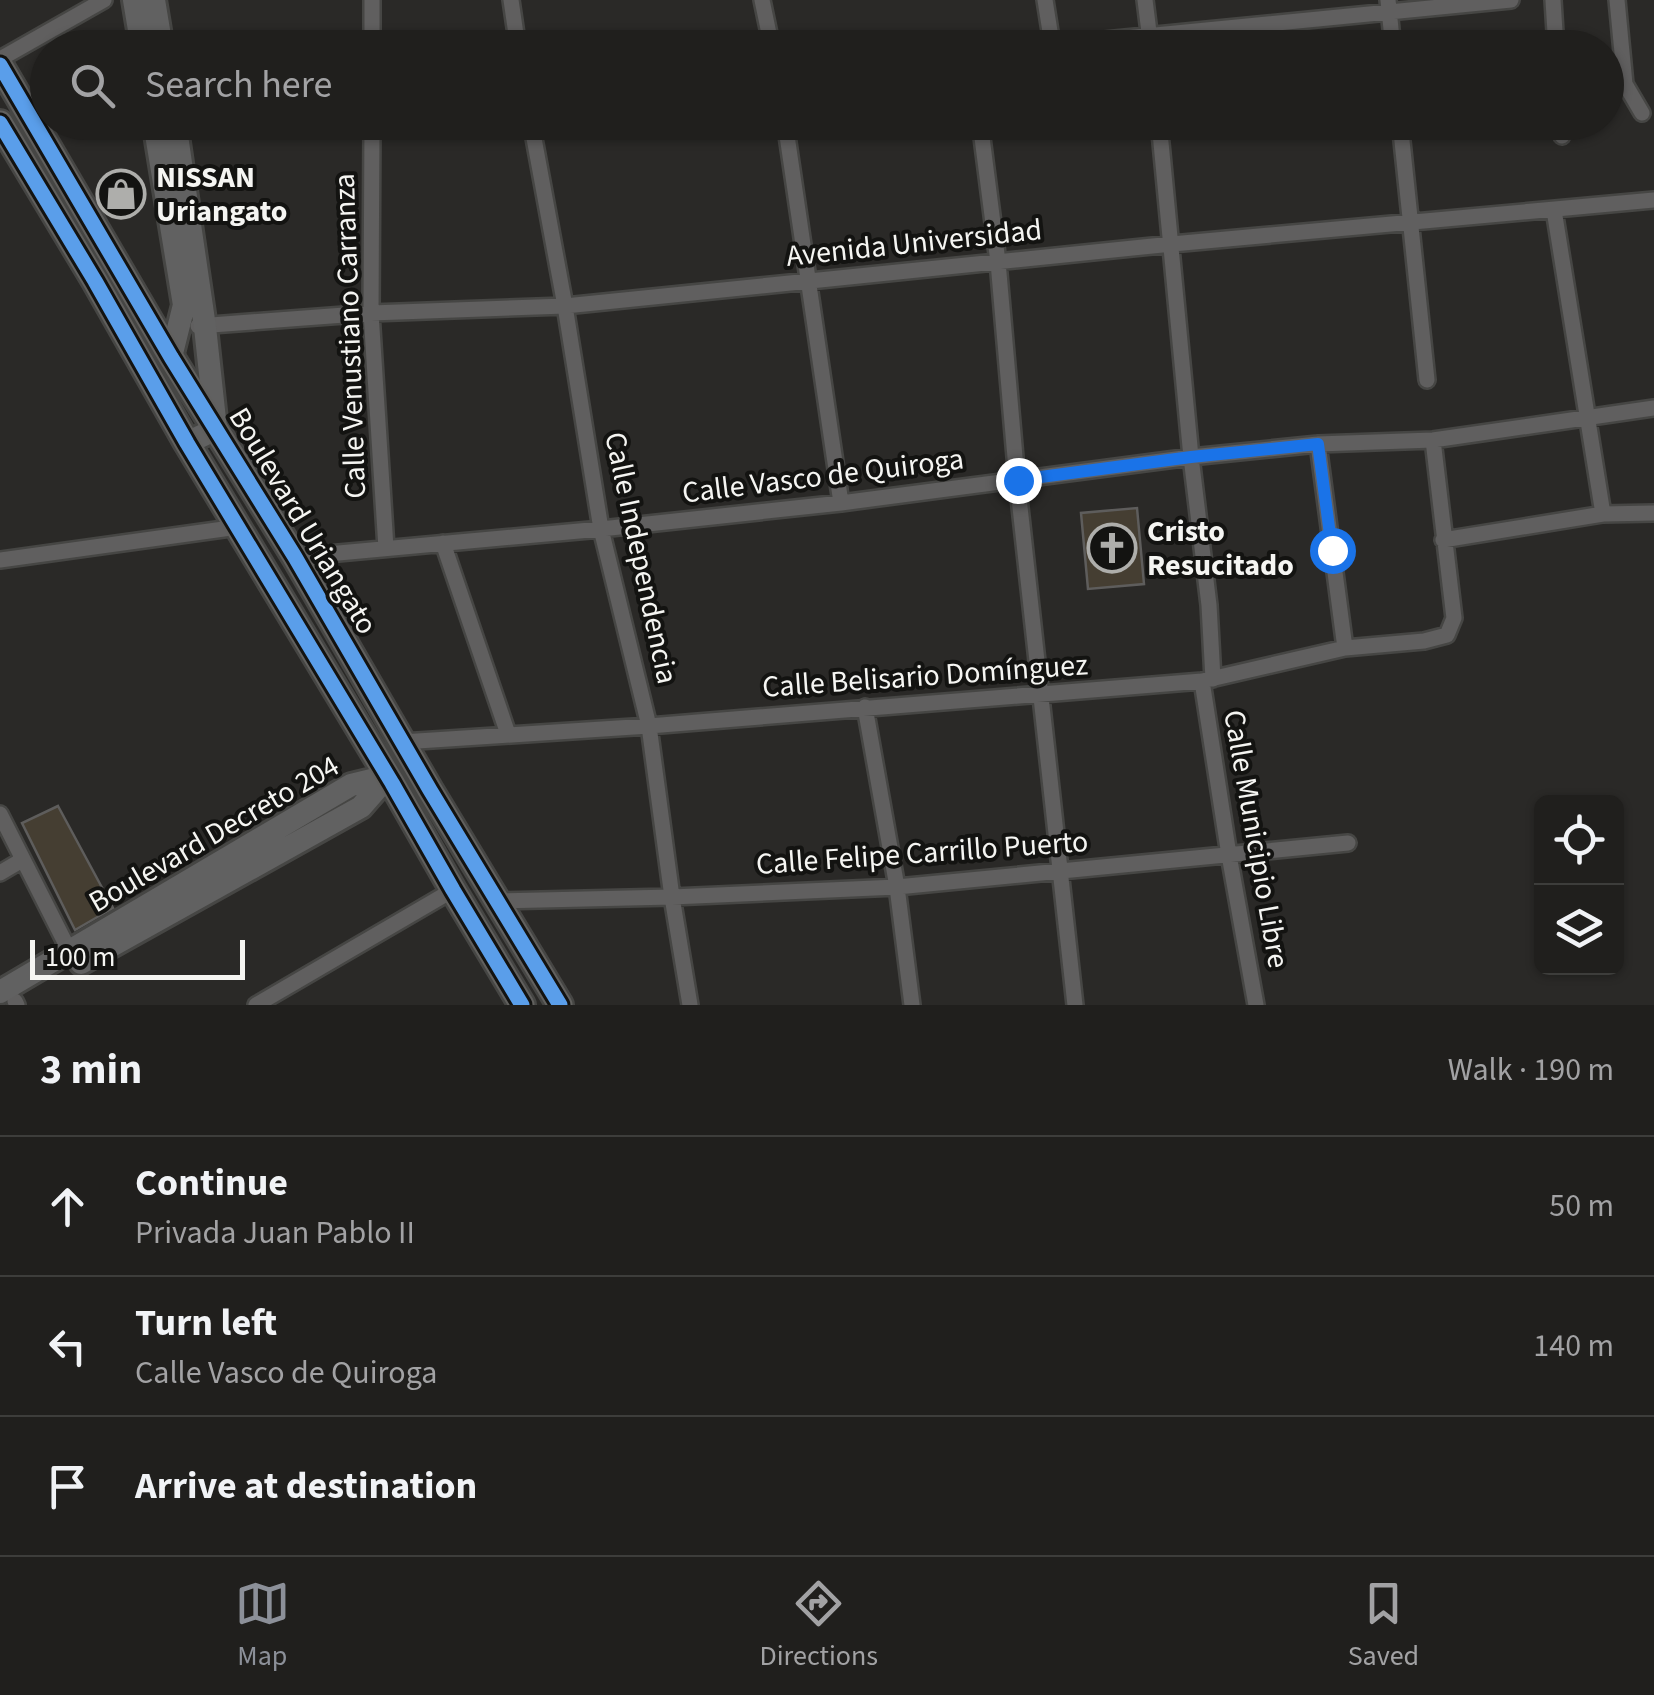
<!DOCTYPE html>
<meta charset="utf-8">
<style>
body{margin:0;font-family:"Source Sans 3",sans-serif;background:#2d2c2a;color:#f1f3f6}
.controls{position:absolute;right:30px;bottom:30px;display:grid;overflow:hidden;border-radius:15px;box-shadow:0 2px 8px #0004}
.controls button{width:90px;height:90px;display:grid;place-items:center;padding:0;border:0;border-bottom:2px solid #3d3d3b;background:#201f1d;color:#f1f3f6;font:50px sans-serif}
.scale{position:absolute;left:30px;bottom:25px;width:215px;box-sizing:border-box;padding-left:10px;border:5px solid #f5f5f2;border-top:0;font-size:28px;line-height:35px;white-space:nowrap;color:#f5f5f2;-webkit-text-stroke:8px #131311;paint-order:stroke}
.stop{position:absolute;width:30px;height:30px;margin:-22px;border:8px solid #1a73e8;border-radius:50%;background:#fff}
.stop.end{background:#1a73e8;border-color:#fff;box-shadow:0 2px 10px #0008}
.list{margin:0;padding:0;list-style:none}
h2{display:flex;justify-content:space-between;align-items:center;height:130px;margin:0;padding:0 40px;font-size:42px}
h2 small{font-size:32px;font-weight:400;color:#a2a2a4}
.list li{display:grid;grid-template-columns:65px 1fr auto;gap:30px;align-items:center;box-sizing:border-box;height:140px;padding:0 40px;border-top:2px solid #3d3d3b}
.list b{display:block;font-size:38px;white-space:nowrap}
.list p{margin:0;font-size:32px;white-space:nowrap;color:#a2a2a4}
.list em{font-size:32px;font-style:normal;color:#a2a2a4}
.icon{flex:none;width:55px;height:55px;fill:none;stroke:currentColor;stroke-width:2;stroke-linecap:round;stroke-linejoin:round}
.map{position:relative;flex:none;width:1654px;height:1005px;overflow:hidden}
.search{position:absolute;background:#201f1d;box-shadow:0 2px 8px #0004;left:30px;right:30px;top:30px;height:110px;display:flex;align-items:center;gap:25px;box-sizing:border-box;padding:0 35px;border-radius:55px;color:#a2a2a4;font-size:38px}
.sheet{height:550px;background:#201f1d}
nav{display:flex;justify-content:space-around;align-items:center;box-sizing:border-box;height:140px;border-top:2px solid #3d3d3b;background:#201f1d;font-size:28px;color:#a2a2a4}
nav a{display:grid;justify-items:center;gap:5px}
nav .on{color:#8c9099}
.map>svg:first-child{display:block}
</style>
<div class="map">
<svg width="1654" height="1005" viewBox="0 0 1654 1005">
<rect width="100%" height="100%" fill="#2a2927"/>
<path fill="#453e32" stroke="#5e5d5c" stroke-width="2.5" d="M1137 508 1144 584 1088 589 1081 513Z
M58 806 113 908 75 930 22 823Z"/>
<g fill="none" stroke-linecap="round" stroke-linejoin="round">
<g stroke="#464644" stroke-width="20">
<path id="street" d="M372 0V48
M511 0 518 48
M762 0 772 48
M1045 0 1052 44
M1145 0 1151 48
M1388 0 1393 48
M1553 0 1556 48
M1617 0 1625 84 1642 113
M1023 48 1511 0
M0 59 104 0
M372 122 371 313 386 548
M531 122 565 306 601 529 649 726 672 897 690 1005
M785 122 841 503
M980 122 998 262 1017 480 1075 1005
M1159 122 1191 457 1209 605 1213 679
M1400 122 1427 380
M1561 122 1562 136
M169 129 256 122
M1554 210 1603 514
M198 326 371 313 565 306 1172 244 1654 200
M1318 444 1345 648
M1443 540 1603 514 1654 513
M443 543 508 734
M295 557 601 529 841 503 1191 457 1318 444 1433 440 1654 408
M0 560 238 527
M1202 681 1229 855 1256 1005
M865 707 897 887 912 1005
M402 742 649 726 1202 681 1345 648 1424 641 1447 635 1454 618 1433 440
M0 814 73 958
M0 873 22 860
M498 901 672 897 897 887 1348 843
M15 1001 17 1005
M256 1005 453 890"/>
</g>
<g stroke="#464644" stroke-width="28">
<path id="secondary" d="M134 0 142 48
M154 0 162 48
M154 122 184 305 171 357
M175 122 205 327 216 429 187 443
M81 963 361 807 388 776
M0 992 351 785 388 776"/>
</g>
<g stroke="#464644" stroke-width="30">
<path id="primary" d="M0 65 171 357 295 557 430 790 560 1005
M0 123 95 281 187 443 392 783 453 890 522 1005"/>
</g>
<use href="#street" stroke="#605f5f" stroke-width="15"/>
<use href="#secondary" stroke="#616161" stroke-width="22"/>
<use href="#primary" stroke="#61605e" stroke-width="25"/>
<g stroke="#131311" stroke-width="21">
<path id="cycleway" d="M0 65 171 357 295 557 430 790 560 1005
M0 123 95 281 187 443 392 783 453 890 522 1005"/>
</g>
<use href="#cycleway" stroke="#5a9eea" stroke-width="15"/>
</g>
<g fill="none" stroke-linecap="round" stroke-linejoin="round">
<path stroke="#1a73e8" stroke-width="12" d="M1018 480 1191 457 1318 444 1332 550"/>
</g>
<defs>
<g id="shop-ring" transform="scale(2.5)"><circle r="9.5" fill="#131311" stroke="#aeaeab" stroke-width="1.5"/><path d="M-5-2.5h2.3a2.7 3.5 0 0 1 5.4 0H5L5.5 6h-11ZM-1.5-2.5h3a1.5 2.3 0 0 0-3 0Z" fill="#aeaeab"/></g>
<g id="church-ring" transform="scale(2.5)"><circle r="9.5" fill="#131311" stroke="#aeaeab" stroke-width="1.5"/><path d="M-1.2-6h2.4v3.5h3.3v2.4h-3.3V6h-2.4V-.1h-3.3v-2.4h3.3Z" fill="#aeaeab"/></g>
</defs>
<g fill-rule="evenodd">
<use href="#shop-ring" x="121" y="194"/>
<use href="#church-ring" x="1112" y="548"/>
</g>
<g text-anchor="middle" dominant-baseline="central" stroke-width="8" stroke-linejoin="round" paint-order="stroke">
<g font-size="30" font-weight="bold" fill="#f5f5f2" stroke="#131311" text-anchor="start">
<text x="156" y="177">NISSAN<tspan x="156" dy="34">Uriangato</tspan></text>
<text x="1147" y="531">Cristo<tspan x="1147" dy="34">Resucitado</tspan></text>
</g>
<g font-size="30" fill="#f5f5f2" stroke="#131311">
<text transform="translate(914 243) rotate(-6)">Avenida Universidad</text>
<text transform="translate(350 336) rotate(-92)">Calle Venustiano Carranza</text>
<text transform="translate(823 476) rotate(-7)">Calle Vasco de Quiroga</text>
<text transform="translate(303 521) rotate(59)">Boulevard Uriangato</text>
<text transform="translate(641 558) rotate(78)">Calle Independencia</text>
<text transform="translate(925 676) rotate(-4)">Calle Belisario Domínguez</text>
<text transform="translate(214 834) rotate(-30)">Boulevard Decreto 204</text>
<text transform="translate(1256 839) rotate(80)">Calle Municipio Libre</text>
<text transform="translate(922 853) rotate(-4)">Calle Felipe Carrillo Puerto</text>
</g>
</g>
</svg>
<div class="controls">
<button><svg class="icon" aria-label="locate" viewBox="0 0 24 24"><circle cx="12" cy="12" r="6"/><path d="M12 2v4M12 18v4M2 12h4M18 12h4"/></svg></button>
<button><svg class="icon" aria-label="layers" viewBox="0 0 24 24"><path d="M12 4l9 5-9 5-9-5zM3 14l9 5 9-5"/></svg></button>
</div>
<div class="scale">100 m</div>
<div class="stop" style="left:1332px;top:550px"></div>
<div class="stop end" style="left:1018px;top:480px"></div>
<div class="search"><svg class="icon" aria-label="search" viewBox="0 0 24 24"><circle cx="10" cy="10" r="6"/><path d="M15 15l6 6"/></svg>Search here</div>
</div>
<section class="sheet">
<h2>3 min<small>Walk · 190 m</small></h2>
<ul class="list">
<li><svg class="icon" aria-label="ahead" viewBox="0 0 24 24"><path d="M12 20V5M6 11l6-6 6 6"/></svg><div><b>Continue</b><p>Privada Juan Pablo II</p></div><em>50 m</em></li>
<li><svg class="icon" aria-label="left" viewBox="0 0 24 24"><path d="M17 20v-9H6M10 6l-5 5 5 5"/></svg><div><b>Turn left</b><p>Calle Vasco de Quiroga</p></div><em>140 m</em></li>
<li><svg class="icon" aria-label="arrive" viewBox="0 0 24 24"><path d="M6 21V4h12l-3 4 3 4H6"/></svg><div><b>Arrive at destination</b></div></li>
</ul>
</section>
<nav>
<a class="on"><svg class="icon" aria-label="map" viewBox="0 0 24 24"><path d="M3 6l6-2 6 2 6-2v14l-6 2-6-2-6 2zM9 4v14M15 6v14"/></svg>Map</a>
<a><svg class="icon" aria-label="directions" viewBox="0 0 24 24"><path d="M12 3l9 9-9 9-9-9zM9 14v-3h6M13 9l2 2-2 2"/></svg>Directions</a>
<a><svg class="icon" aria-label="saved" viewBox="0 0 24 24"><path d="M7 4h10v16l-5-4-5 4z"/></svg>Saved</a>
</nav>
